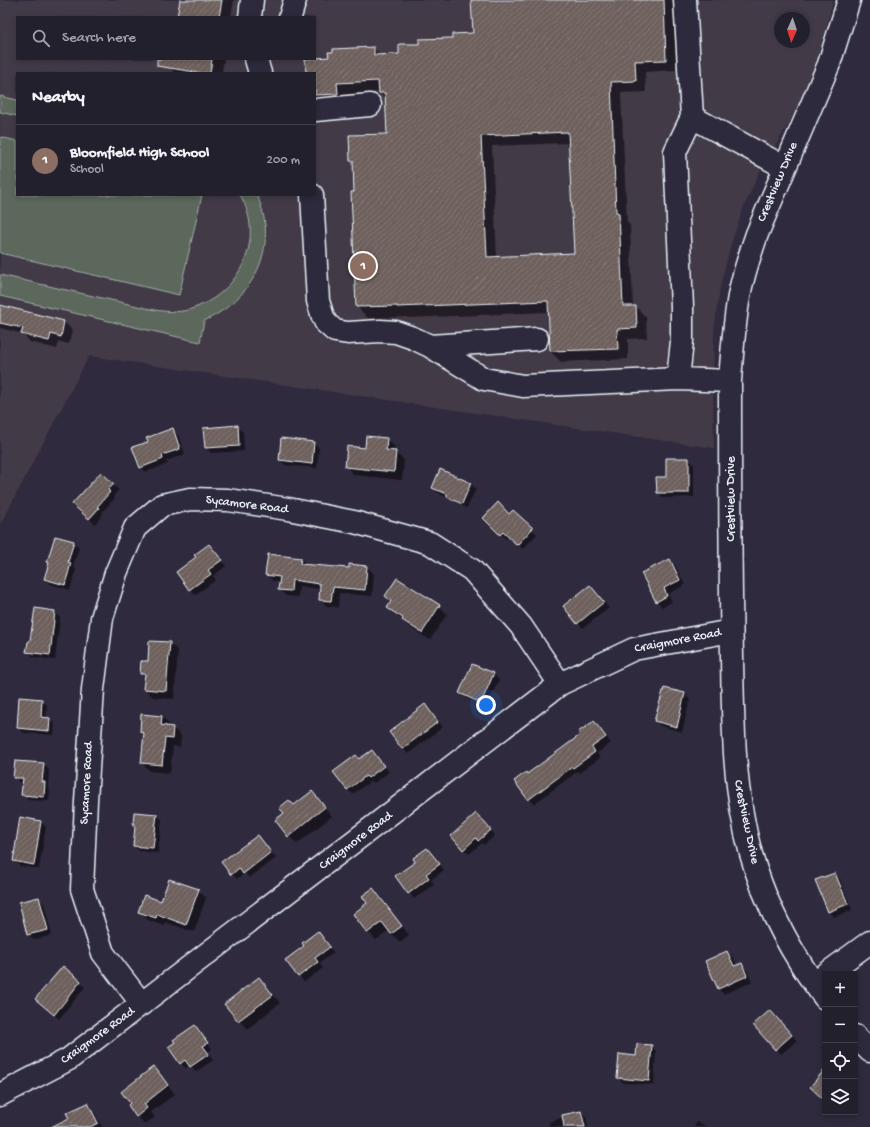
<!DOCTYPE html>
<meta charset="utf-8">
<style>
body{margin:0;font-family:"Gochi Hand",sans-serif;background:#2b2836;color:#f1f3f6}
.controls{position:absolute;right:12px;bottom:12px;display:grid;overflow:hidden;border-radius:0px;box-shadow:0 2px 6px #0003}
.controls button{width:36px;height:36px;display:grid;place-items:center;padding:0;border:0;border-bottom:1px solid #403e4a;background:#23202e;color:#f1f3f6;font:20px sans-serif}
.compass{position:absolute;left:774px;top:12px;width:36px;height:36px;border-radius:50%;background:#23202e;box-shadow:0 2px 6px #0003;rotate:183deg}
.you{position:absolute;left:486px;top:705px;width:14px;height:14px;margin:-10px;border:3px solid #fff;border-radius:50%;background:#1a73e8;box-shadow:0 0 0 6px #1a73e833}
.badge{display:grid;place-items:center;width:26px;height:26px;border-radius:50%;background:#ffd166;color:#fff;font-size:13px;font-weight:700}
.pin{position:absolute;translate:-50% -50%;border:2px solid #fff;box-shadow:0 1px 4px #0006}
.list{margin:0;padding:0;list-style:none}
h2{display:flex;justify-content:space-between;align-items:center;height:52px;margin:0;padding:0 16px;font-size:17px}
h2 small{font-size:13px;font-weight:400;color:#a3a3aa}
.list li{display:grid;grid-template-columns:26px 1fr auto;gap:12px;align-items:center;box-sizing:border-box;height:72px;padding:0 16px;border-top:1px solid #403e4a}
.list b{display:block;font-size:15px;white-space:nowrap}
.list p{margin:0;font-size:13px;white-space:nowrap;color:#a3a3aa}
.list em{font-size:13px;font-style:normal;color:#a3a3aa}
.icon{flex:none;width:22px;height:22px;fill:none;stroke:currentColor;stroke-width:2;stroke-linecap:round;stroke-linejoin:round}
.map{position:relative;flex:none;width:870px;height:1127px;overflow:hidden}
.search{position:absolute;background:#23202e;box-shadow:0 2px 6px #0003;left:16px;top:16px;width:300px;height:44px;display:flex;align-items:center;gap:10px;box-sizing:border-box;padding:0 14px;border-radius:0px;color:#a3a3aa;font-size:15px}
.panel{position:absolute;background:#23202e;box-shadow:0 2px 6px #0003;left:16px;top:72px;width:300px;height:124px;border-radius:0px}
.map>svg:first-child{display:block}
</style>
<div class="map">
<svg width="870" height="1127" viewBox="0 0 870 1127">
<defs>
<pattern id="building-hatch" width="6" height="6" patternUnits="userSpaceOnUse"><rect width="6" height="6" fill="#6e605c"/><path d="M-1 1l2-2M0 6l6-6M5 7l2-2" fill="none" stroke="#837774"/></pattern>
</defs>
<rect width="100%" height="100%" fill="#2f2a3d"/>
<filter id="ink" filterUnits="userSpaceOnUse"><feTurbulence type="fractalNoise" baseFrequency=".025" numOctaves="2"/><feDisplacementMap in="SourceGraphic" scale="8" xChannelSelector="R" yChannelSelector="G"/><feConvolveMatrix kernelMatrix="1 2 1 2 8 2 1 2 1" color-interpolation-filters="sRGB"/></filter>
<g filter="url(#ink)">
<path fill="#423a46" fill-rule="evenodd" d="M0 0H833L819 54 806 89 789 123 760 171 744 206 731 244 720 287 714 331 713 376 714 448 89 356 0 525ZM17 17H315V59H17ZM780 18H804V42H780ZM17 73H315V195H17Z"/>
<path fill="#5c685c" stroke="#a2acaa" d="M0 96 17 100V116L0 112Z
M0 137 17 141V195H202L179 295 0 253Z
M240 195H257C280 248 254 298 204 321L200 342 0 296V275L155 310C168 312 182 313 194 308 240 292 266 239 240 195Z"/>
<path fill="#0007" fill-rule="evenodd" d="M181 0H234L231 17H178Z
M472 0H677L678 18H675L676 70 645 72 646 92 621 93 627 222 630 225 633 307H636L646 317 647 338 628 339V359L561 362 550 351 549 312 408 318 407 317 368 318 357 307 352 193H355L354 164 351 161 388 135 386 100 379 92 348 94V105L315 103V73H307L330 58 374 48 381 55H400L420 45 453 39 474 34ZM570 143 575 254 497 258 492 146Z
M171 59H224L222 73H175L170 68Z
M0 306 64 322 72 330 69 344 59 342 57 349 30 342 23 334 0 328Z
M237 426 243 432 244 451 211 453 206 448Z
M173 430 178 435 185 454 166 461 168 464 146 472 140 467 149 442Z
M386 439 395 447 394 452 404 460 402 480 354 475 346 466 366 449Z
M314 443 319 448 317 468 285 465 280 460Z
M688 459 694 465V497L663 498 658 492Z
M471 484 476 489 467 508 438 493 433 488Z
M113 485 119 490 113 496 115 498 102 512 103 514 95 524 79 509Z
M513 511 537 534 523 549 509 536 506 539 484 518 509 515Z
M73 542 79 548 73 566 76 569 70 590 50 584 45 579 50 564 48 562Z
M209 545 226 566 213 576 216 580 195 595 177 572 198 558Z
M301 559 307 565 350 569 367 567 374 574 372 596 339 593 338 607 327 606 320 599 321 589 299 586 298 597 286 596 279 589 280 582 273 581 266 574Z
M669 560 675 565 685 585 668 594 672 602 662 607 657 601Z
M590 586 609 608 583 628 578 623Z
M439 606 447 614 430 640 411 628 388 608Z
M55 612 60 618 55 660 33 657 27 651Z
M170 643 178 651 174 699 153 697 145 689 146 678 141 674 149 662Z
M493 674 499 680 486 707 466 698 460 693Z
M665 690 685 694 690 700 682 732 661 726 655 721Z
M42 700 47 705 46 718 49 719 55 724 54 735 24 733 18 728Z
M425 706 443 727 408 754 390 732Z
M162 717 170 725V727H172L181 736 180 747 173 746 170 773 150 771 142 763 145 736 141 732Z
M594 722 611 743 597 753 600 758 579 773 578 771 534 804 529 799 527 775 582 736Z
M372 751 389 772 374 783 371 781 353 794 347 789 360 760Z
M43 764 49 770 48 786 50 789 49 801 28 800 22 794 23 783 19 782 14 777Z
M311 792 332 816 297 844 289 836 294 806Z
M157 815 162 820 158 853 139 851 134 845Z
M21 818 41 822 46 827 39 869 20 866 14 861Z
M481 820 495 835 484 845 482 843 469 854 464 849Z
M257 836 276 858 249 878 245 873 237 879 232 874Z
M427 849 444 870 431 880 434 884 414 899 397 877 417 862Z
M834 874 840 879 852 910 834 917 829 912 816 881Z
M373 889 381 897 409 935 400 942 389 931 376 940 368 932 354 914 369 903Z
M198 890 206 898 194 932 165 922 164 926 148 920 140 912Z
M39 898 44 904 52 935 34 940 28 935Z
M318 932 334 953 319 963 323 968 304 982 287 960 305 946Z
M727 952 733 957 737 966 741 965 747 970 752 982 724 994 718 989 706 961Z
M259 978 280 1003 247 1029 225 1004Z
M80 982 85 987 59 1019 42 1004Z
M775 1016 797 1041 781 1054 754 1025Z
M195 1026 200 1031 212 1049 208 1052 213 1060 196 1072 190 1065 186 1068 180 1063Z
M651 1046 656 1051 654 1085 624 1083 618 1078 637 1057Z
M154 1068 175 1094 151 1112 155 1117 145 1124 137 1116Z
M88 1104 93 1109 102 1127H53L70 1119Z
M580 1112 586 1117 588 1127H550L549 1122Z
M697 1122 707 1127H694Z"/>
<path fill="url(#building-hatch)" stroke="#e8f1f8" fill-rule="evenodd" d="M180 0H222L219 17H177Z
M471 0H664L666 60 635 61 636 81 611 82 616 212 619 213 623 306H636L637 328 617 329 618 349 550 351 548 301 397 307V306L356 307 351 192H354L353 161H350L349 135 387 134 385 93H379L378 81 337 83 338 94 315 95V73H306L305 59 329 57 328 52H333V49L374 47V55L399 54V44H419V39L452 38V34L473 33ZM568 132 574 253 487 257 481 136Z
M157 59H212L210 73H201L157 66Z
M0 305 64 321 61 337 51 334 49 341 21 334 23 328 0 323Z
M238 425 239 446 205 448 203 428Z
M173 428 180 449 162 455 163 459 140 468 132 447 148 442 146 438Z
M366 436 387 438 386 450 396 451 394 472 345 467 347 446 365 448Z
M281 438 314 442 312 464 279 460Z
M666 458H689V493H657L656 477H666Z
M440 469 471 483 462 504 447 497V494L432 488Z
M101 472 114 484 108 490 110 492 97 507 99 508 89 519 72 504Z
M498 502 509 514 513 510 533 528 517 545 503 532 500 535 483 518Z
M55 536 74 541 68 562 71 563 65 585 44 579 49 563 47 562Z
M209 544 222 560 208 570 211 574 189 590 176 572 196 557 194 555Z
M268 554 301 558 300 564 349 568V564L367 566 365 590 333 587 331 601 319 600 320 584 292 580 291 591 278 590 280 577 265 575Z
M670 559 680 580 664 588 667 596 656 602 641 573Z
M397 578 440 605 422 633 402 620 403 618 387 608 391 601 385 596Z
M590 585 604 602 577 624 563 606Z
M35 608 55 611 50 655 26 652 28 642 30 640Z
M149 641 170 642 166 691 143 689 145 674H140L141 661H148Z
M472 664 494 673 481 703 459 693Z
M664 688 685 693 677 727 654 721Z
M19 697 42 699 41 717 50 718 49 731 17 728Z
M425 704 438 722 402 749 389 732Z
M141 714 162 716 161 725 173 727 172 739 165 738 162 765 141 763 144 733 140 732Z
M594 721 606 737 592 747 595 752 573 768 572 767 528 800 514 781 526 772 527 774 580 735 578 732Z
M372 750 384 766 368 778 366 776 347 790 333 772 356 755 359 759Z
M15 761 44 763 42 782H45L44 797 21 795 23 778H13Z
M312 791 325 807 288 837 275 820 284 813 279 808 289 800 294 805Z
M134 812 157 814 153 848 133 846 135 827 133 826Z
M476 813 491 830 478 841 476 838 463 850 451 836Z
M20 817 41 821 34 865 13 861Z
M258 835 271 852 243 874 239 868 231 875 221 862Z
M427 848 440 864 426 874 429 878 408 894 395 876 415 862 413 858Z
M835 873 848 904 828 912 815 880Z
M169 879 199 889 186 925 157 914 156 918 138 912 144 895 161 901Z
M373 888 402 926 391 934 382 922 367 933 353 914 367 903 362 896Z
M39 897 48 930 27 935 19 902Z
M318 931 330 947 315 958 318 962 298 977 285 960 304 946 302 943Z
M727 951 734 966 742 963 747 976 718 989 705 961Z
M63 966 81 981 54 1015 35 999Z
M259 977 273 995 238 1021 224 1004Z
M770 1010 792 1035 775 1050 753 1025Z
M195 1025 208 1043 203 1046 209 1054 190 1067 185 1060 180 1064 168 1047 175 1042 173 1040Z
M637 1044 652 1045 649 1081 617 1078 619 1054 636 1056Z
M154 1066 168 1085 144 1104 147 1108 136 1117 128 1105 130 1103 121 1092Z
M825 1069V1101L810 1087Z
M88 1103 98 1123 90 1127H51L69 1118 66 1113Z
M581 1111 585 1127H564L562 1115Z"/>
<g fill="none" stroke-linecap="round" stroke-linejoin="round">
<g stroke="#e8f1f8" stroke-width="25">
<path id="minor" d="M685 0 692 117 784 167
M250 17 252 0
M290 17 295 0
M256 59 260 73
M315 110 370 105
M312 195 318 301 323 317 326 323 335 331 348 333 380 331 396 332 413 338 430 346 484 379 523 386 678 379 682 341V307L675 152 692 117
M430 346 537 339
M678 379 730 381
M826 974 870 942
M825 998C817 987 808 976 801 964 780 931 762 892 751 854 733 789 733 723 732 656 730 565 730 473 730 381 732 353 734 324 739 296 743 275 750 254 757 234L829 64 849 0
M142 1004 103 953 82 889 86 801 93 689 102 618 116 573 135 528 162 505 190 499 228 500 288 509 354 522 430 543 472 570 521 626 560 684
M855 1036 870 1051
M0 1095 69 1059 560 684 634 649 731 631"/>
</g>
<use href="#minor" stroke="#2f2a3d" stroke-width="22"/>
</g>
</g>
<g text-anchor="middle" dominant-baseline="central" stroke-width="3" stroke-linejoin="round" paint-order="stroke">
<g font-size="13" fill="#e8f1f8" stroke="#2f2a3d">
<text transform="translate(778 182) rotate(-67)">Crestview Drive</text>
<text transform="translate(731 499) rotate(-90)">Crestview Drive</text>
<text transform="translate(247 505) rotate(7)">Sycamore Road</text>
<text transform="translate(678 641) rotate(-11)">Craigmore Road</text>
<text transform="translate(87 783) rotate(-87)">Sycamore Road</text>
<text transform="translate(746 822) rotate(78)">Crestview Drive</text>
<text transform="translate(356 841) rotate(-37)">Craigmore Road</text>
<text transform="translate(98 1036) rotate(-36)">Craigmore Road</text>
</g>
</g>
</svg>
<div class="controls">
<button>+</button>
<button>−</button>
<button><svg class="icon" aria-label="locate" viewBox="0 0 24 24"><circle cx="12" cy="12" r="6"/><path d="M12 2v4M12 18v4M2 12h4M18 12h4"/></svg></button>
<button><svg class="icon" aria-label="layers" viewBox="0 0 24 24"><path d="M12 4l9 5-9 5-9-5zM3 14l9 5 9-5"/></svg></button>
</div>
<svg class="compass" viewBox="-18 -18 36 36"><path d="M0-13l5 13h-10z" fill="#e53935"/><path d="M0 13l5-13h-10z" fill="#a3a3aa"/></svg>
<div class="you"></div>
<div class="pin badge" style="left:363px;top:266px;background:#8d6e63">1</div>
<div class="search"><svg class="icon" aria-label="search" viewBox="0 0 24 24"><circle cx="10" cy="10" r="6"/><path d="M15 15l6 6"/></svg>Search here</div>
<section class="panel">
<h2>Nearby<small></small></h2>
<ul class="list">
<li><span class="badge" style="background:#8d6e63">1</span><div><b>Bloomfield High School</b><p>School</p></div><em>200 m</em></li>
</ul>
</section>
</div>
